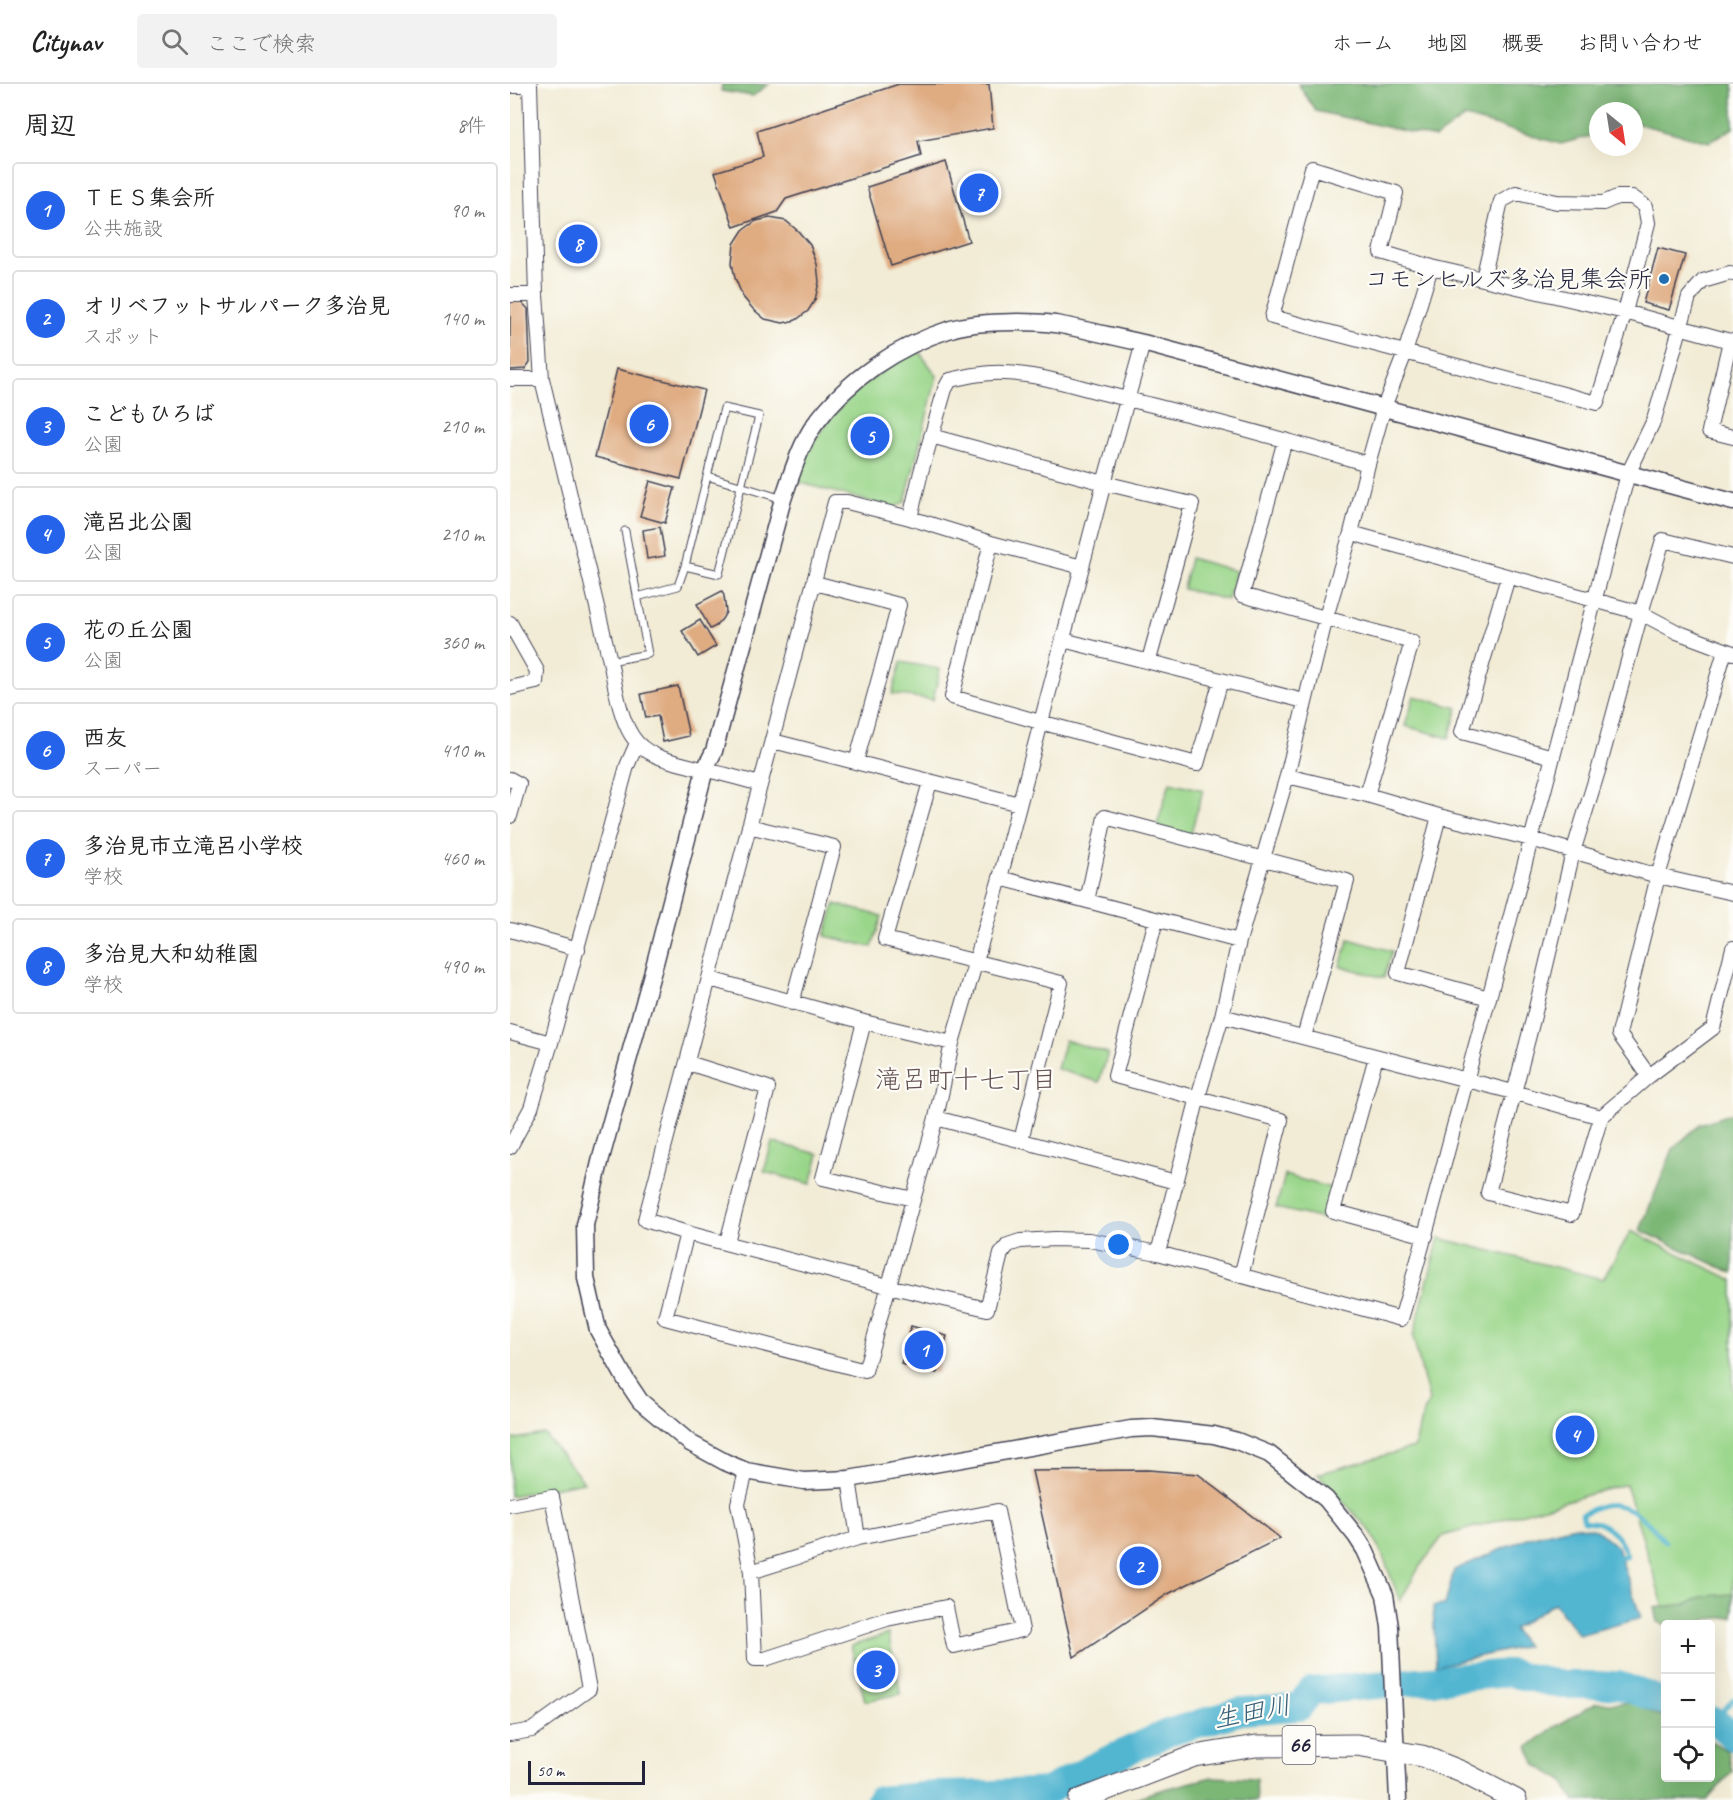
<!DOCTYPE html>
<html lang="ja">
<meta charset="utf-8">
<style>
body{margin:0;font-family:Caveat,"Klee One",sans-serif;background:#f2f2f2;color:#222}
.controls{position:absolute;right:18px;bottom:18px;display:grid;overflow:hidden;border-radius:6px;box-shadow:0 6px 24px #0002}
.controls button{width:54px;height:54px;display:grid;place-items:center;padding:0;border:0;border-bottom:2px solid #e0e0e0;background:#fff;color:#222;font:30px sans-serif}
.compass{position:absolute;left:1079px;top:18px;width:54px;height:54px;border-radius:50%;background:#fff;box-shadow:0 6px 24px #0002;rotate:150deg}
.scale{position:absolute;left:18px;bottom:15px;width:117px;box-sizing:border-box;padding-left:6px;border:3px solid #22223b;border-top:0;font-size:16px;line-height:21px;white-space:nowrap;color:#22223b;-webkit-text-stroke:4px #fdfcf7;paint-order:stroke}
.you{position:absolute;left:609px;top:1161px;width:21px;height:21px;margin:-15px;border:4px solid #fff;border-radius:50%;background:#1a73e8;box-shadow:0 0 0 9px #1a73e833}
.badge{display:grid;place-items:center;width:39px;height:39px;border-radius:50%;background:#2563eb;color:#fff;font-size:20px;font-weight:700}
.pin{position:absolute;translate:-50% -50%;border:3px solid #fff;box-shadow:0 2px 6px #0006}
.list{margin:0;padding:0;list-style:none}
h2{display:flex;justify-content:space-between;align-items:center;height:78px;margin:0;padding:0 24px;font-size:26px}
h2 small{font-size:20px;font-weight:400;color:#767676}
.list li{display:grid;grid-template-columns:39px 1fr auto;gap:18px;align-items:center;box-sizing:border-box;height:96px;margin:0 12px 12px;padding:0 12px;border:2px solid #e0e0e0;border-radius:6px}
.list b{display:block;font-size:22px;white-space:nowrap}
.list p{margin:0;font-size:20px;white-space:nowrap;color:#767676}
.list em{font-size:20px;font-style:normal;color:#767676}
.icon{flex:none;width:33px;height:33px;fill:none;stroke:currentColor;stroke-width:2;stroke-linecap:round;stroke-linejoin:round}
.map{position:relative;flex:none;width:1223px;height:1716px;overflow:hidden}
header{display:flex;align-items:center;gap:36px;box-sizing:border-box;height:84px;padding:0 30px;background:#fff;border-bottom:2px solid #e0e0e0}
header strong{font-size:28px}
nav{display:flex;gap:33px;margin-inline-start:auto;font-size:21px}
.search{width:420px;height:54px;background:#f2f2f2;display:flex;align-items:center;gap:15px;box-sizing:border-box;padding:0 21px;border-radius:6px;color:#767676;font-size:22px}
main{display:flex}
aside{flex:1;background:#fff}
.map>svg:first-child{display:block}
</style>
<header>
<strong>Citynav</strong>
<div class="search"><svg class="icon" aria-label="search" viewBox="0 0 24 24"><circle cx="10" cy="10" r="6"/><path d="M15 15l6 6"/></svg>ここで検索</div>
<nav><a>ホーム</a><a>地図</a><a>概要</a><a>お問い合わせ</a></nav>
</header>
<main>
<aside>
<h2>周辺<small>8件</small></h2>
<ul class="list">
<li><span class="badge">1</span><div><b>ＴＥＳ集会所</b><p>公共施設</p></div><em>90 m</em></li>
<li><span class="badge">2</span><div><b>オリベフットサルパーク多治見</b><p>スポット</p></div><em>140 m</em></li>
<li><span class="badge">3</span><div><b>こどもひろば</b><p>公園</p></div><em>210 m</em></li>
<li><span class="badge">4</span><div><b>滝呂北公園</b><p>公園</p></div><em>210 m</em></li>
<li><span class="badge">5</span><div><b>花の丘公園</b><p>公園</p></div><em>360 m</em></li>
<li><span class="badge">6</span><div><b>西友</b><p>スーパー</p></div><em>410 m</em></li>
<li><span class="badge">7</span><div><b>多治見市立滝呂小学校</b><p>学校</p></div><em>460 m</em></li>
<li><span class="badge">8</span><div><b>多治見大和幼稚園</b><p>学校</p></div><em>490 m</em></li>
</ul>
</aside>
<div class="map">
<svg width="1223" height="1716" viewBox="0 0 1223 1716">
<rect width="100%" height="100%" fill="#fdfcf7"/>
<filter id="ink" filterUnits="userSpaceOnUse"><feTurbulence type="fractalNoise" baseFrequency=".0167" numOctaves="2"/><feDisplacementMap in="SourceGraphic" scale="12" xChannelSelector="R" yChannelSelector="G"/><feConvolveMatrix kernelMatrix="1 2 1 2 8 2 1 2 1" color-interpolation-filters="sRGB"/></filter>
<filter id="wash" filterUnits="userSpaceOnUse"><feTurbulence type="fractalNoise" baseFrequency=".008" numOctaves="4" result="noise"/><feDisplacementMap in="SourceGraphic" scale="24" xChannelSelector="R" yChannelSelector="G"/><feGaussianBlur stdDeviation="1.35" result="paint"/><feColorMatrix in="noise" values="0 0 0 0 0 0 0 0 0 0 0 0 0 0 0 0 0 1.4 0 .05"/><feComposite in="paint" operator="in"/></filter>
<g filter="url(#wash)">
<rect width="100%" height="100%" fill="#f2ecd6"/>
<path fill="#9ad68a" stroke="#5e7c62" stroke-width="1.5" d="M408 266 427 292 395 418 384 424 287 398C291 389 293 378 298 368 325 320 360 291 408 266Z
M680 474 726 487 718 516 673 505Z
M391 578 430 585 423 616 382 610Z
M904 612 948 624 939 654 895 642Z
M660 698 693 706 680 752 646 744Z
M325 820 372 832 362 863 315 852Z
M839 855 882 867 874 894 830 882Z
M555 956 598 969 589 998 547 985Z
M262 1058 309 1070 301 1100 254 1088Z
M775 1091 821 1104 813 1135 766 1124Z
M1121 1147 1223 1196V1525L1157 1534 1116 1400 933 1452 910 1482 890 1517 873 1472 862 1449 808 1390 905 1363 910 1339 919 1316 903 1253 929 1154 1093 1195Z
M34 1350 74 1398 0 1412V1356Z
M378 1550 391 1610 355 1617 341 1562Z"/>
<path fill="#7bb776" stroke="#4e6c58" stroke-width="1.5" d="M212 0H259L243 12 211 7Z
M788 0H1223V44L1199 58 1129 40 1124 41V27H1088V50L1051 60 955 33 925 54 806 27Z
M1223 1029V1189L1130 1146 1163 1065 1190 1040Z
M1223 1510V1533L1198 1535 1187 1540 1155 1541 1147 1538 1144 1524 1176 1520 1195 1512Z
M1086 1619H1122L1155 1634 1156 1694H1200L1201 1657 1218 1667 1222 1688 1197 1716H1064L1053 1697 1026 1681 1018 1663 1043 1644Z
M702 1693 746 1695 747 1716H622L643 1708Z"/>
<path fill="#52b6d1" stroke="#3a6c86" stroke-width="1.5" d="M1065 1442 1087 1446 1107 1463 1131 1534 1069 1551 1044 1519 1003 1545 1016 1562 926 1582 923 1522 935 1521 944 1486 1019 1453Z"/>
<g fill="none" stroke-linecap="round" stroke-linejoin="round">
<path stroke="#52b6d1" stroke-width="4.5" d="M1110 1473 1117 1472C1113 1459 1102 1444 1089 1439 1085 1438 1079 1438 1074 1437L1072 1430C1079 1427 1087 1422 1094 1421 1120 1417 1141 1440 1155 1458
M1205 1637 1223 1615"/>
<path stroke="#52b6d1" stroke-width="28" d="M1200 1636 1205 1637 1223 1653
M369 1716 424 1711 483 1710 537 1707 589 1680 657 1649 731 1627 789 1623 801 1607 999 1589 1052 1601H1108L1156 1618"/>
</g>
<g id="blocks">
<path fill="#dfab81" d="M389 0H479L483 44 408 57 411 72 276 115 267 128 224 143 205 88 253 73 247 47Z
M436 78 459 157 381 182 357 103Z
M260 134 276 137 288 147 300 161 307 180 309 198 305 216 298 227 286 236 273 239 255 235 243 225 233 213 225 194 222 179 224 160 233 146 246 137Z
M1148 164 1175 171 1159 226 1133 219Z
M0 216H10L18 225 20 278 15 285 0 286Z
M107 285 194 306 171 395 85 373Z
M140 397 165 404 155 439 130 432Z
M150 443 155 472 137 475 133 446Z
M212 507 214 512 216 528 212 535 206 542 200 545 187 520Z
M190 536 206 562 188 573 172 547Z
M168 602 179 652 153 658 148 632 136 634 131 610Z
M401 1242 437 1252 427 1289 391 1280Z
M638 1386 688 1390 770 1454 658 1510 564 1573 522 1387Z"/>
</g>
</g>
<g filter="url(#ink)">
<use href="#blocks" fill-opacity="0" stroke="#414052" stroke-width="1.5"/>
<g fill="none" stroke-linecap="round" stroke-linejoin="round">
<g stroke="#414052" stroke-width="9">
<path id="service" d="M197 392 273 415
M127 513 168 502 175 482 209 490 249 332 214 324 175 482
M100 577 138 570 115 447"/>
</g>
<g stroke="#414052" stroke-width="16">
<path id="minor" d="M20 0 26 211 32 295 100 577C105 600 109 632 122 652 137 676 171 679 196 686 214 690 232 695 250 700
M0 2H20
M921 183 871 168 886 109 802 84 762 233 1087 319 1115 228 1138 139 1135 122 1122 113H1107L1093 119 1047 118 1006 109 991 117 973 195
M0 211H26
M1223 256 1220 257 1199 347 1223 353
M0 295H32
M421 352 594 399 682 420 639 576
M775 356 732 511 902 558 857 711
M400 434 411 388 435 305 440 296C458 292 476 288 494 289 530 290 567 303 601 311 687 332 773 355 858 380
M841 449 1131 529 1167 548 1223 569
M481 459 442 613 530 638 687 680 711 596
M1223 473 1153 456 1131 529 1089 684 1063 768 1025 928 978 1109 1062 1130 1091 1033 1139 992 1203 944 1223 864
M572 483 481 459 400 434 337 418H325L135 1136 177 1149 378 1202 477 1225 491 1170 498 1161 510 1157 544 1155 579 1156 648 1169 891 1235C923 1129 948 1021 979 914L1118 390 1144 336 1179 213 1193 197 1220 189 1223 190
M998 493 952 648 1043 673
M305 499 389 521 346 678
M0 539 27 587 26 598 0 604
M553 556 794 617
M263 657 509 720
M777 692 857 711 929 732 1021 755 1148 792 1223 809
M0 695 9 700 0 732
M420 698 375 855 551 899 511 1056
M929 732 888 889 979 914
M239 742 324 763 282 919
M490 794 729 857
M577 817 595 733 837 797 794 953
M646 836 605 992 771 1036 731 1192
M0 846 68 865
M200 895 354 938 442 959
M712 932 1003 1008 1091 1033
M354 938 313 1094 403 1115
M0 948 41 959
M866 973 823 1127 916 1152
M178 979 258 1004 217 1158
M1139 992 1109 950 1148 792 1215 567
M426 1034 666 1098
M0 1063 21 1024 41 959 117 682 127 659
M177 1149 155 1234 355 1287 426 1034 442 959 490 794 594 399 633 259
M648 1169 688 1013 712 932 729 857 777 692 816 533 841 449 858 380 874 323 895 269 921 183 1115 228 1220 257
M236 1387 228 1420 241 1488 245 1575H255L377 1535 436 1523 444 1562 512 1546 487 1427 348 1454 339 1395
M0 1421 42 1413 79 1605 22 1646 0 1650
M241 1488 348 1454"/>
</g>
<g stroke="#414052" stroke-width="19">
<path id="tertiary" d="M888 1716 880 1543 875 1511 855 1466 846 1452 816 1415 759 1370 727 1357 704 1351 642 1344 621 1345 339 1395 294 1397 236 1387 215 1378 180 1359 130 1317 116 1296 88 1246 76 1194 75 1141 91 1074 145 879 195 685 204 667 273 415C281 392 291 359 305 340 338 295 387 262 441 245 466 237 518 237 545 240 574 245 604 253 633 259L1223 418"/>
</g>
<g stroke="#414052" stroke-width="23">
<path id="primary" d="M569 1716 684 1672 746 1662 847 1661 912 1672 952 1688 1006 1716"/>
</g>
<use href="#service" stroke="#fff" stroke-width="7"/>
<use href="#minor" stroke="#fff" stroke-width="14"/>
<use href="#tertiary" stroke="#fff" stroke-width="16"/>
<use href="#primary" stroke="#fff" stroke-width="21"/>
</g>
</g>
<circle fill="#1f6fb2" stroke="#fdfcf7" stroke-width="2" cx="1154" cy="195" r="6"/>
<g text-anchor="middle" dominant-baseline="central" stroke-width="4.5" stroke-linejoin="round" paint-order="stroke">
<rect fill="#fdfcf7" stroke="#646373" stroke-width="1.5" x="772.5" y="1642" width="33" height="38" rx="4.5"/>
<g font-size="22" font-weight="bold" fill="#22223b">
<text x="789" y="1661">66</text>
</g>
<g font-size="24" fill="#22223b" stroke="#fdfcf7" text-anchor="end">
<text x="1142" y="195">コモンヒルズ多治見集会所</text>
</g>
<g font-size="26" fill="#645254" stroke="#fdfcf7">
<text x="456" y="995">滝呂町十七丁目</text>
</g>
<g font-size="26" font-style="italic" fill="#355d77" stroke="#fdfcf7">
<text transform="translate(742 1628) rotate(-11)">生田川</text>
</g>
</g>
</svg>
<div class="controls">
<button>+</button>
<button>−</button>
<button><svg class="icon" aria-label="locate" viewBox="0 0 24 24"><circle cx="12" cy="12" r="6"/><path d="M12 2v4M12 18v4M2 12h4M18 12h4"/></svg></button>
</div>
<svg class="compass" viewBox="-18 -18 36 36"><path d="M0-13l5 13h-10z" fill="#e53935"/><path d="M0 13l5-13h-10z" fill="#767676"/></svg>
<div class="scale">50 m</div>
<div class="you"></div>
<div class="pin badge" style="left:414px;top:1266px">1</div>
<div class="pin badge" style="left:629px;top:1482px">2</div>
<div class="pin badge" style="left:366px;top:1586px">3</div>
<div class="pin badge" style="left:1065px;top:1351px">4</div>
<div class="pin badge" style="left:360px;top:352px">5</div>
<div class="pin badge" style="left:139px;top:340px">6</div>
<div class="pin badge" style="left:469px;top:109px">7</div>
<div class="pin badge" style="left:68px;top:160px">8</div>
</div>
</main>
